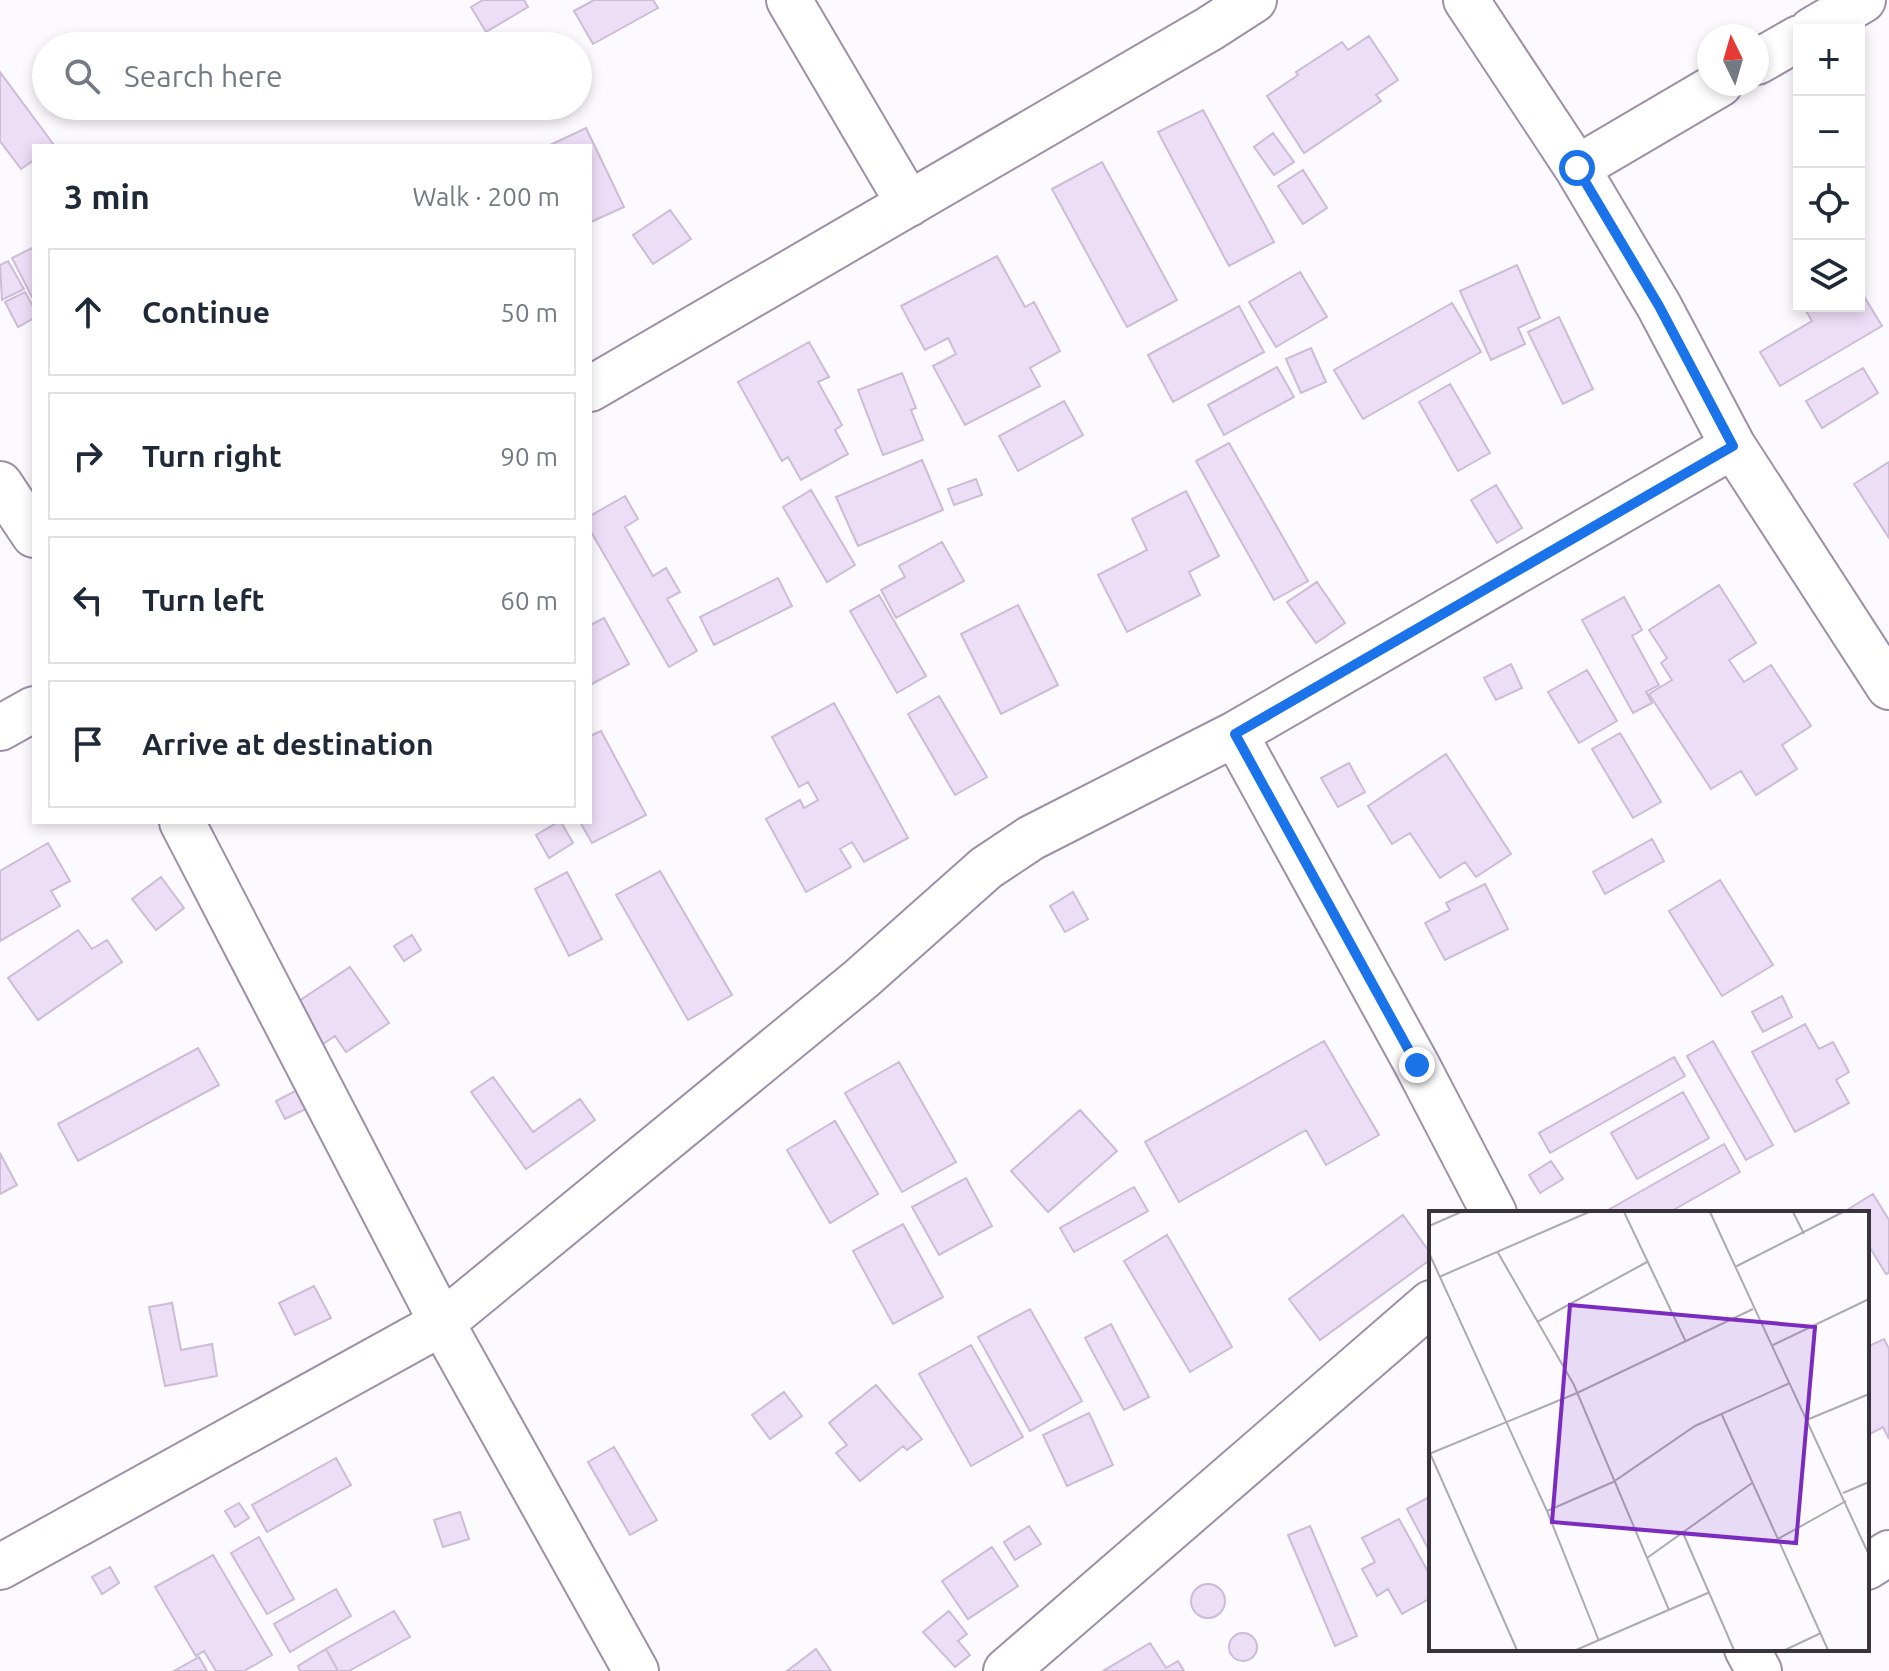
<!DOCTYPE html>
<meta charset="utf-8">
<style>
body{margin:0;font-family:Ubuntu,sans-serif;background:#f6f6f7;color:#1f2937}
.controls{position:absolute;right:24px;top:24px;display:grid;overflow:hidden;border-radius:0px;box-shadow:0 4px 12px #0003}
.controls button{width:72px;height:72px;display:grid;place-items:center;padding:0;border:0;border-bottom:2px solid #e0e1e3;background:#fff;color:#1f2937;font:40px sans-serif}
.compass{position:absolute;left:1697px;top:24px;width:72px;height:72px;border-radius:50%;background:#fff;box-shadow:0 4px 12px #0003;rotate:355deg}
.stop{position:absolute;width:24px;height:24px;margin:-18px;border:6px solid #1a73e8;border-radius:50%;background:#fff}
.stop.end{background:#1a73e8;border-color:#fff;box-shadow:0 2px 8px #0008}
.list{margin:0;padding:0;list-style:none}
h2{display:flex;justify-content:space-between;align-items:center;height:104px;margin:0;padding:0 32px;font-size:34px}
h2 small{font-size:26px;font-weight:400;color:#747a83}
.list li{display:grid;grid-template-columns:52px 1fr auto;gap:24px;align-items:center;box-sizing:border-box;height:128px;margin:0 16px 16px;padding:0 16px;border:2px solid #e0e1e3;border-radius:0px}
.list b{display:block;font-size:30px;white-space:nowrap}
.list em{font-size:26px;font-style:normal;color:#747a83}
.icon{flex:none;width:44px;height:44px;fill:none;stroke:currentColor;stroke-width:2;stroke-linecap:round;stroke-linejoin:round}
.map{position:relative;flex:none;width:1889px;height:1671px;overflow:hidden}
.search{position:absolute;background:#fff;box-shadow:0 4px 12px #0003;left:32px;top:32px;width:560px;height:88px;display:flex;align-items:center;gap:20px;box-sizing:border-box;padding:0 28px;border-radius:44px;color:#747a83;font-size:30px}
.panel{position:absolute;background:#fff;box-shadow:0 4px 12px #0003;left:32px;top:144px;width:560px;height:680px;border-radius:0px}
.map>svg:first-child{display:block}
</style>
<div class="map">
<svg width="1889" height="1671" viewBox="0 0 1889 1671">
<rect width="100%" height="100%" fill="#fcf9ff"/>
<path fill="#eddef7" stroke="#ccbcd6" stroke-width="2" d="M483 0H524L528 7 486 32 471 7Z
M594 0H653L658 8 593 44 574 11Z
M1369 36 1398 80 1376 95 1381 101 1304 153 1267 96 1298 75 1296 72 1342 42 1348 50Z
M0 72 54 145 34 146V160L21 169 0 141Z
M1203 110 1274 242 1229 266 1158 132Z
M586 128 624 207 591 222 590 146H548Z
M1273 133 1294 162 1274 175 1254 147Z
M1102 162 1177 300 1127 327 1052 189Z
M1303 170 1327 208 1303 224 1278 186Z
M670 210 691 239 653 264 633 235Z
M34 247V301L12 258Z
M997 256 1025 307 1034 302 1060 351 1030 368 1040 386 965 425 933 366 956 354 948 338 925 350 901 306Z
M8 261 24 289 2 300 0 265Z
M1517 265 1540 318 1518 328 1525 344 1491 360 1460 291Z
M1300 272 1327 317 1276 347 1249 302Z
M1859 288 1882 326 1780 386 1760 352 1812 321 1803 306H1859Z
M25 292 34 308V318L18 327 5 302Z
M1452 303 1481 352 1363 419 1334 370Z
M1239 306 1264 352 1173 402 1148 355Z
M1559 317 1593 389 1563 404 1528 332Z
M809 342 829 377 818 382 842 425 835 430 848 454 801 480 788 457 782 461 738 382Z
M1311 348 1326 382 1301 393 1286 359Z
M1277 367 1294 397 1224 435 1208 405Z
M1863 368 1878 393 1822 428 1806 401Z
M902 373 916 408 911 410 923 440 883 455 858 390Z
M1450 384 1490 453 1458 471 1419 402Z
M1064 401 1083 435 1018 471 999 436Z
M1229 443 1308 581 1274 600 1196 461Z
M922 460 943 510 858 546 836 497Z
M1889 462V538L1854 484Z
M976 479 982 495 954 505 948 489Z
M1496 485 1522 528 1497 543 1471 500Z
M811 490 855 565 827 582 783 507Z
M1186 491 1219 556 1189 572 1200 595 1127 632 1098 575 1147 550 1132 519Z
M625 496 638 519 625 527 653 576 666 568 680 592 667 599 697 651 669 667 590 530V516Z
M942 542 964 581 896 618 881 590 905 577 899 566Z
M778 578 792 606 714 645 700 617Z
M1317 582 1345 623 1316 643 1287 602Z
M1719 585 1756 643 1729 660 1744 682 1771 665 1811 726 1782 745 1797 769 1756 795 1741 771 1711 789 1649 694 1672 680 1661 663 1667 658 1649 630Z
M879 595 926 676 897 693 850 611Z
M1624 597 1642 630 1632 636 1659 685 1646 692 1652 703 1633 713 1582 620Z
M1018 605 1058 685 1001 714 961 634Z
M604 618 629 664 590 685V625Z
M1511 664 1522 688 1496 700 1484 678Z
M1587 670 1617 721 1579 743 1548 692Z
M939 696 987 777 955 795 908 714Z
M834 703 908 838 864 862 852 842 840 849 851 867 806 892 766 819 800 800 804 808 818 800 808 782 799 787 772 737Z
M601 731 646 815 592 843 580 822H590V736Z
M1620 733 1661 802 1633 818 1592 749Z
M1446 754 1511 854 1476 877 1465 862 1440 878 1410 833 1392 844 1368 806Z
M1349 763 1365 792 1338 807 1321 778Z
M558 822H561L573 843 549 858 536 835Z
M1652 839 1664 861 1605 894 1593 872Z
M48 843 70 881 51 891 60 906 0 941V871Z
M660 871 732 995 688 1020 616 895Z
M567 872 602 939 569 956 535 889Z
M161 877 184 908 156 930 132 899Z
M1720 880 1773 965 1722 996 1669 911Z
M1485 884 1508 929 1445 960 1425 923 1450 910 1446 903Z
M1073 892 1088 919 1065 932 1050 906Z
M78 930 92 949 107 940 122 962 38 1020 8 978Z
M412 935 421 950 404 961 394 946Z
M350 967 389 1023 346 1052 335 1036 320 1046 302 1021 309 1016 299 1001Z
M1782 996 1792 1017 1763 1032 1752 1012Z
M1805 1024 1819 1049 1833 1042 1849 1072 1836 1080 1849 1103 1795 1132 1752 1052Z
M1324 1041 1379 1135 1326 1165 1306 1130 1179 1202 1145 1142Z
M1713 1041 1773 1145 1746 1160 1687 1056Z
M198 1048 219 1085 78 1161 58 1124Z
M1674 1057 1685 1076 1550 1153 1539 1133Z
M899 1062 956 1162 902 1192 845 1093Z
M493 1077 533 1132 580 1099 595 1120 526 1169 471 1092Z
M299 1089 308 1108 285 1119 276 1101Z
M1683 1092 1709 1138 1637 1179 1611 1133Z
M1080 1110 1117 1151 1048 1212 1011 1171Z
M835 1121 878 1194 830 1223 787 1150Z
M1724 1144 1740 1172 1668 1213H1603Z
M0 1153 17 1185 0 1194Z
M1551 1161 1563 1179 1540 1193 1529 1175Z
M966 1178 992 1226 939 1255 912 1207Z
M1134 1187 1148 1211 1074 1252 1060 1228Z
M1873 1194 1889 1220V1273L1886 1274 1867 1243V1213H1849L1847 1210Z
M1403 1215 1431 1254V1259L1320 1340 1289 1299Z
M903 1224 943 1297 893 1324 853 1251Z
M1167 1235 1232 1347 1190 1372 1124 1261Z
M314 1286 331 1318 295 1335 279 1303Z
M172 1303 181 1350 212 1344 217 1376 165 1386 149 1307Z
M1030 1309 1082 1401 1030 1431 978 1337Z
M1111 1324 1149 1397 1124 1410 1085 1338Z
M1884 1339 1889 1349V1439L1883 1427 1870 1434 1867 1429V1347Z
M971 1345 1023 1437 971 1466 919 1374Z
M876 1385 922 1439 907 1450 903 1446 860 1481 836 1453 847 1445 829 1423Z
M784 1392 802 1416 770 1439 752 1415Z
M1089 1413 1113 1465 1067 1486 1043 1435Z
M614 1447 657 1520 630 1535 588 1462Z
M336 1458 351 1485 267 1532 252 1505Z
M1431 1496V1554L1407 1509Z
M239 1503 249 1518 235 1527 225 1511Z
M460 1512 469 1539 443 1547 434 1520Z
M1399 1519 1431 1577V1598L1402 1614 1388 1589 1377 1596 1362 1569 1375 1562 1362 1538Z
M1029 1526 1041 1544 1015 1560 1004 1542Z
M1310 1526 1357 1636 1335 1646 1288 1535Z
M259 1537 294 1599 267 1614 231 1553Z
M992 1547 1018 1586 968 1619 942 1581Z
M213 1555 272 1655 244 1671H216L204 1651 196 1656 155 1587Z
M110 1567 119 1583 102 1594 92 1577Z
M1191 1601a17 17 0 1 1 34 0a17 17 0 1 1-34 0Z
M336 1589 351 1616 290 1652 274 1624Z
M394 1611 410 1637 349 1671H338L326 1649Z
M949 1611 967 1634 958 1641 970 1655 955 1667 923 1632Z
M1229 1647a14 14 0 1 1 28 0a14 14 0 1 1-28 0Z
M1150 1643 1166 1668 1178 1661 1184 1671H1103Z
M326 1649 338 1671H300L298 1666Z
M816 1649 831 1671H787Z
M199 1657 207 1671H174Z"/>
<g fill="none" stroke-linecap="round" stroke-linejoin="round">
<g stroke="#9d8fa8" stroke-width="48">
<path id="minor" d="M789 0 909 204
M1466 0 1577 168 1659 306 1733 446 1889 687
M1812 30 1863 0
M1757 62 1799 38
M1577 168 1720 84
M590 389 1209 29 1254 0
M0 484 34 535
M0 728 34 709
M1235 734 1417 1065 1494 1213
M182 822 442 1323 636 1671
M0 1567 442 1323 861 979 986 868 1031 838 1235 734 1733 446
M1867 1567 1889 1553
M1747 1649 1759 1671
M1006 1671 1431 1303"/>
</g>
<use href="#minor" stroke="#fff" stroke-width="44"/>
</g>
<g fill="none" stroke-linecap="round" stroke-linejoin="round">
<path stroke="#1a73e8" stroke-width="10" d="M1417 1065 1235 734 1733 446 1659 306 1577 168"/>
</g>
<g transform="translate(1429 1211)">
<rect width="440" height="440" fill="#fcf9ff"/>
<path fill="none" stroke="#aeaab2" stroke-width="2" d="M195 1 257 131M281 1 440 344M364 1 375 23M0 15 32 1M68 40 145 174 240 399M0 42 118 300 170 430M306 56 414 1M10 66 160 1M108 111 218 51M344 134 440 88M293 204 399 439M380 208 440 183M0 240 88 439M0 243 148 182 324 98M414 282 440 271M118 300 184 271 266 215 361 172M254 322 305 439M349 328 417 290M218 347 323 272M147 439 281 381M356 439 392 422"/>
<path fill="#7b2cbf" fill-opacity="0.15" stroke="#7b2cbf" stroke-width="4" d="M141 94 386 116 367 332 123 311Z"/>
<rect width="440" height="440" fill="none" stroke="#39333e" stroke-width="4"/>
</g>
</svg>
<div class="controls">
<button>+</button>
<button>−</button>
<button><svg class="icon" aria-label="locate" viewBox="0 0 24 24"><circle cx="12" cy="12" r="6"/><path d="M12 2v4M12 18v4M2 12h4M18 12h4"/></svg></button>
<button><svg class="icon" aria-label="layers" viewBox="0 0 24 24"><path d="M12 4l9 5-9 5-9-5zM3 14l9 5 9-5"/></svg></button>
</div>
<svg class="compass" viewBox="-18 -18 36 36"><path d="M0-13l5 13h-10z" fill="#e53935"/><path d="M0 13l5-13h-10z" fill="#747a83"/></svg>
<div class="stop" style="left:1577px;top:168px"></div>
<div class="stop end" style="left:1417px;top:1065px"></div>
<div class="search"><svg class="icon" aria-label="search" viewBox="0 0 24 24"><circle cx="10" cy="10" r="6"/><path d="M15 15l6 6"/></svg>Search here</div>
<section class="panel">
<h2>3 min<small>Walk · 200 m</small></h2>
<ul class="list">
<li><svg class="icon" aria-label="ahead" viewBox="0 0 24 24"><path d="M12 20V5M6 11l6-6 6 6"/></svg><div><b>Continue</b></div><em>50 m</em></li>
<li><svg class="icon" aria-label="right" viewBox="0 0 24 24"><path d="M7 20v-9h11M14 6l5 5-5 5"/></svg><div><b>Turn right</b></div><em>90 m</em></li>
<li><svg class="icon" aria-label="left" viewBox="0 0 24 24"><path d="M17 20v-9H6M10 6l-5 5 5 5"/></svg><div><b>Turn left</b></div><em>60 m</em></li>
<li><svg class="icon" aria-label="arrive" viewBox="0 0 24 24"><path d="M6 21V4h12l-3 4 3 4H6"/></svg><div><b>Arrive at destination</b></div></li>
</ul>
</section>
</div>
